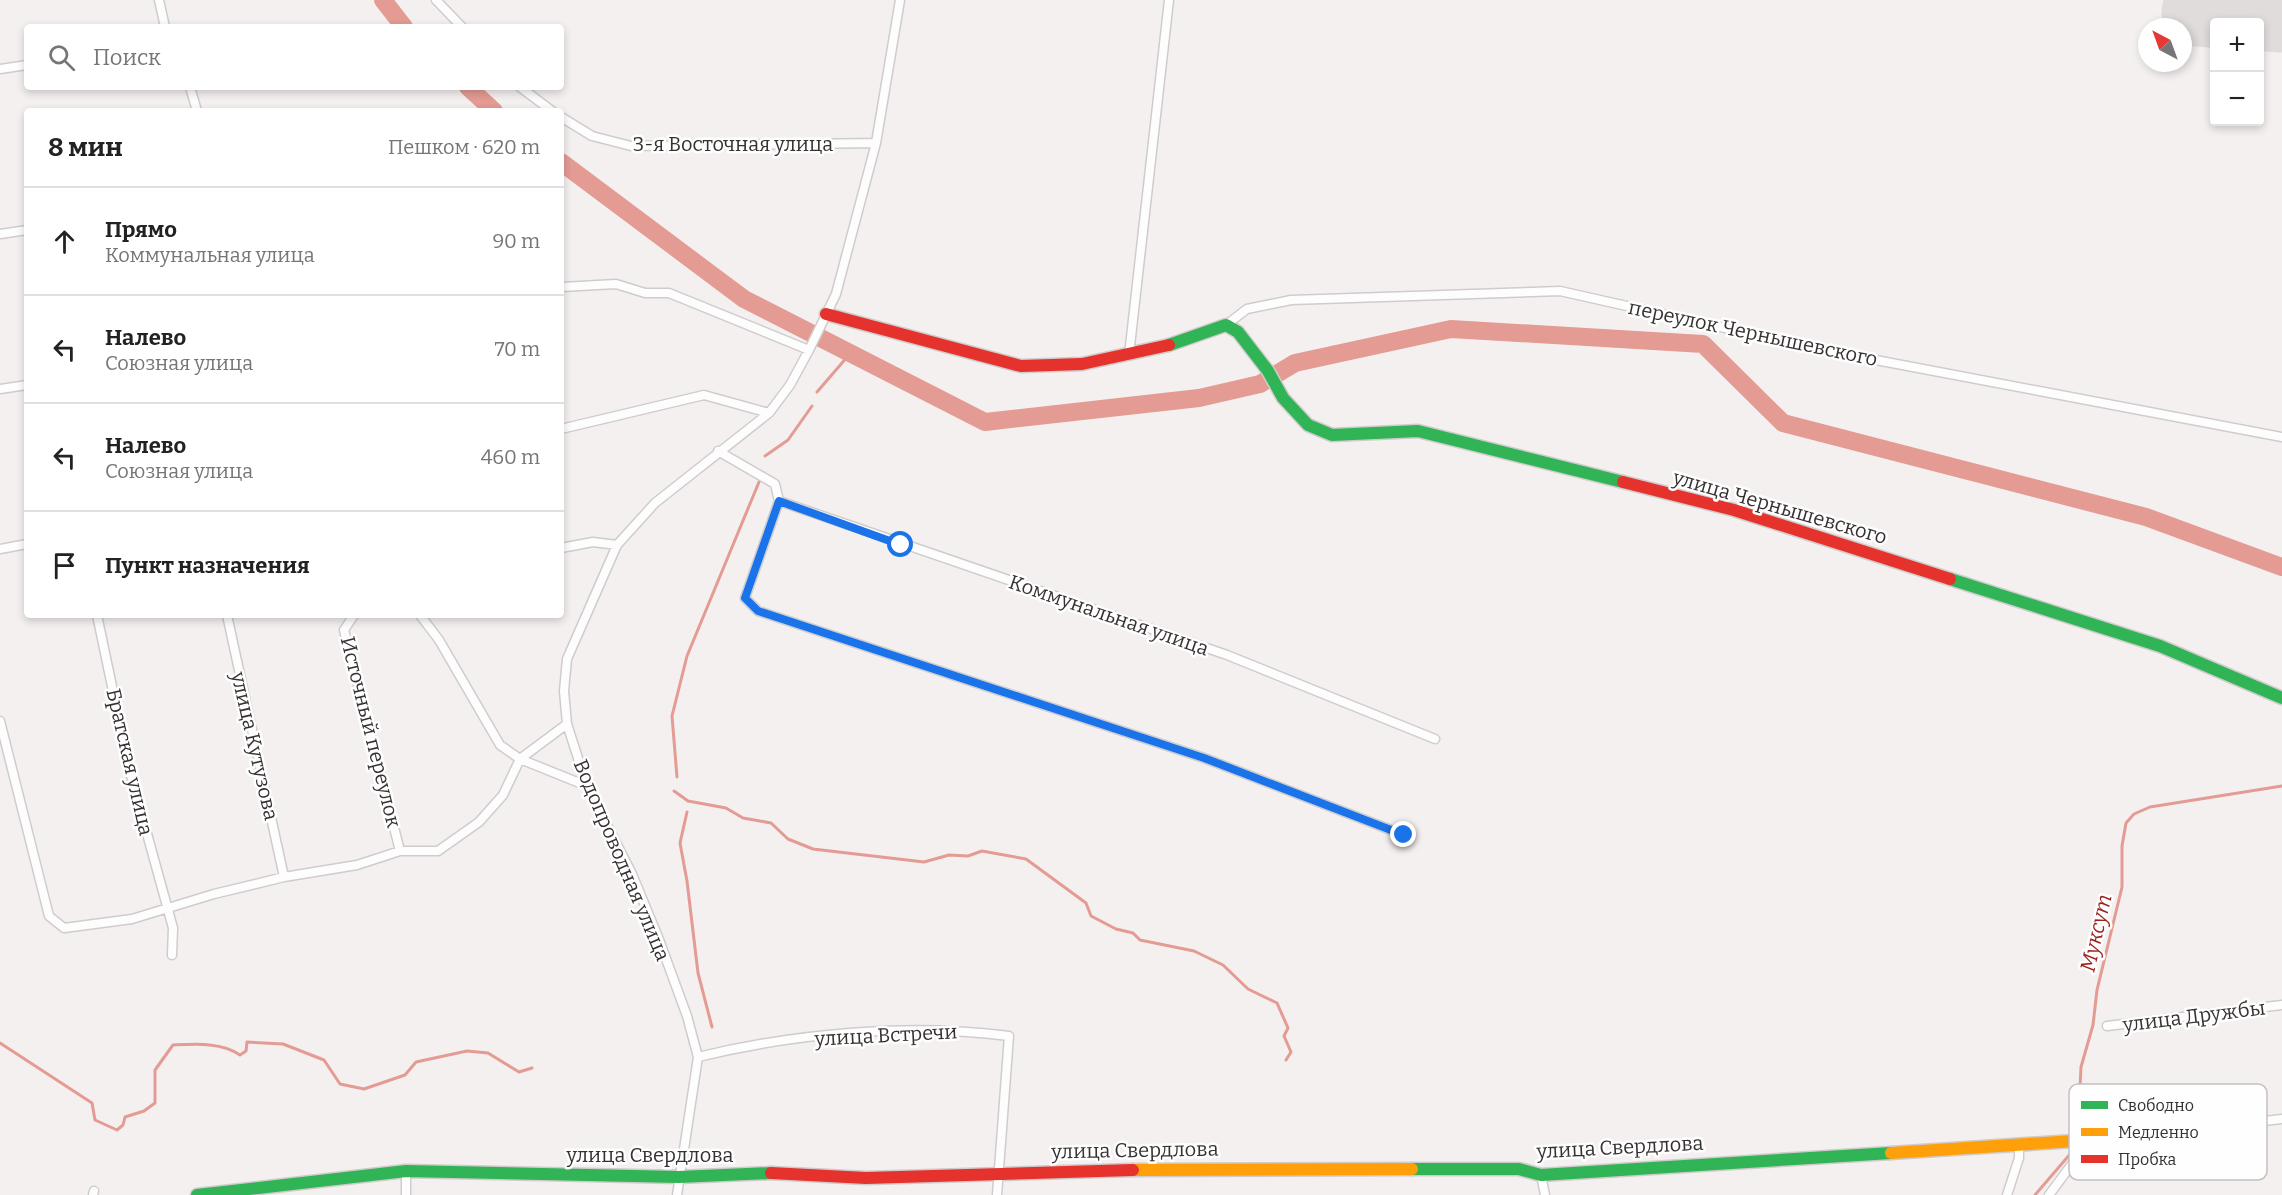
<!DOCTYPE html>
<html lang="ru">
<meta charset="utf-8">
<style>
body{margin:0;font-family:Bitter,serif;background:#f2f2f2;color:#222}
.controls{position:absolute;right:18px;top:18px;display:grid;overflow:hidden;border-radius:6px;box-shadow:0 3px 9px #0003}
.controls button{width:54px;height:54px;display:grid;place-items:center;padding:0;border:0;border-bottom:2px solid #e0e0e0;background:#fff;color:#222;font:30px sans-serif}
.compass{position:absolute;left:2138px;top:18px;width:54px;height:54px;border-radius:50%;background:#fff;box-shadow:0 3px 9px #0003;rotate:319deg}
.stop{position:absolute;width:18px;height:18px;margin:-14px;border:4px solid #1a73e8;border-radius:50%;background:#fff}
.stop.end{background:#1a73e8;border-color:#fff;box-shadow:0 2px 6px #0008}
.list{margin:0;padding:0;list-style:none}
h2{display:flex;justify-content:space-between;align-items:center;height:78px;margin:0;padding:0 24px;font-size:26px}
h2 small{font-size:20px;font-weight:400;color:#767676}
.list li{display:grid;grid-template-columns:39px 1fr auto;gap:18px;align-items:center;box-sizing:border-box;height:108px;padding:0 24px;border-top:2px solid #e0e0e0}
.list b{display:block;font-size:22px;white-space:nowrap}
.list p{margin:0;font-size:20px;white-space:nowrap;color:#767676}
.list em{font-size:20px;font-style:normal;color:#767676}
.icon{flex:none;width:33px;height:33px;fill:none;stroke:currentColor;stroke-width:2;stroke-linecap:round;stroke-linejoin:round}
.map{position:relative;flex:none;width:2282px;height:1195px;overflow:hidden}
.search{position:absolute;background:#fff;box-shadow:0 3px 9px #0003;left:24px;top:24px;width:540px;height:66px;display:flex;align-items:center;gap:15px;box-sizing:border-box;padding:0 21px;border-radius:6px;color:#767676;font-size:22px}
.panel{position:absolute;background:#fff;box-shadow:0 3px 9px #0003;left:24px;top:108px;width:540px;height:510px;border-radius:6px}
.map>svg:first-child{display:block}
</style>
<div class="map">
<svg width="2282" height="1195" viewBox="0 0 2282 1195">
<rect width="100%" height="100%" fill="#f5f0f0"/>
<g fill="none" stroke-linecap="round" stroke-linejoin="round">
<path stroke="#e39b93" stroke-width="3" d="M817 392 848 356
M765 456 788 440 812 406
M677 777 672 716 687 656 759 482
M674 791 688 801 726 808 743 818 771 823 788 839 813 849 924 862 949 855 968 856 982 851 1026 859 1086 903 1091 916 1116 929 1133 933 1140 940 1194 951 1223 965 1248 989 1277 1003 1288 1028 1284 1036 1291 1052 1286 1060
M687 812 680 843 687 881 698 973 712 1027
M0 1043 92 1103 95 1120 117 1130 123 1125 125 1117 144 1111 155 1103V1070L173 1045C195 1044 222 1042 240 1055L246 1051 247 1042 283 1044 324 1060 340 1084 364 1089 405 1075 416 1062 467 1051 488 1053 519 1072 532 1068
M2035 1195 2077 1146 2081 1067 2093 1025 2097 990 2122 887V846L2126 823 2134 814 2150 807 2282 786"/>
<path stroke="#e39b93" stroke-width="18" d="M383 0 404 27
M468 87 494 111
M561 162 744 299 985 422 1199 398 1260 384 1295 363 1451 329 1703 344 1783 423 2146 517 2282 567"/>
<path stroke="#e0dcdc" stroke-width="27" d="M2224 14 2225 0"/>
<path stroke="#e0dcdc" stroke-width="69" d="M2196 12 2282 18"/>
<g stroke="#d0cccc" stroke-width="11">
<path id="street" d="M159 0 165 27
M436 0 462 27
M0 69 27 65
M190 87 197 111
M520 87 552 111
M561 117 592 136 631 146 876 143
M0 234 27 230
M561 287 616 284 645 293H669L809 350
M1226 325 1247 309 1291 300 1560 291 1823 350 2282 437
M1129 355 1169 0
M0 389 27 385
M561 429 704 395 769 413
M718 451 775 484 779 501 745 598 758 611 1204 758 1404 835
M779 501 1227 655 1435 739
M561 548 593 542 617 545
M0 549 27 544
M97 615 130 772 173 928 172 955
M227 615 284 877
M354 615 344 630 400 851
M420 615 439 640 500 745 520 759 587 786
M0 721 49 916 64 928 132 919 214 894 284 877 357 865 400 851H438L479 822 503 795 520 759 567 724
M2107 1026 2282 1005
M698 1057C797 1033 908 1023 1009 1036L997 1195
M406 1171V1195
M1541 1175 1545 1195
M93 1195 94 1191
M677 1195 698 1057 687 1016 658 937 632 874 587 786 567 724 564 691 567 659 617 545 655 503 769 413 790 385 809 350 836 294 876 143 900 0
M2007 1195 2019 1158V1144
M2049 1195 2089 1141 2282 1119"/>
</g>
<g stroke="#d0cccc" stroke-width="15">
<path id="fast" d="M1169 345 1226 325 1238 332 1268 371 1283 398 1308 425 1332 435 1418 431 1623 482
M1950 579 2160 646 2282 698
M1412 1169H1519L1541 1175 1891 1153
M197 1195 406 1171 679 1177 771 1173"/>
</g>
<g stroke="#d0cccc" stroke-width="15">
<path id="slow" d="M1891 1153 2074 1141
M1133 1170 1412 1169"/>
</g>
<g stroke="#d0cccc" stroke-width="15">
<path id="jam" d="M826 314 1021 366 1082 364 1169 345
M1623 482 1734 510 1950 579
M771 1173 866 1178 1133 1170"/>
</g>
<use href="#street" stroke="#fefdfd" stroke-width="8"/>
<use href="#fast" stroke="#30b455" stroke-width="12"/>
<use href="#slow" stroke="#ff9f0a" stroke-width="12"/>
<use href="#jam" stroke="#e5322d" stroke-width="12"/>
</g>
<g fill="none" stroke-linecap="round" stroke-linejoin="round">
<path stroke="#1a73e8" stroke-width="8" d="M901 545 779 501 745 598 758 611 1204 758 1404 835"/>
</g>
<g text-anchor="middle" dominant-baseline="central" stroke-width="5" stroke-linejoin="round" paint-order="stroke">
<g font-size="20" fill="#353231" stroke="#fefefe">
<text x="733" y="144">3-я Восточная улица</text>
<text transform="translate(1753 333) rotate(12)">переулок Чернышевского</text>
<text transform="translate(1780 507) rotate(16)">улица Чернышевского</text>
<text transform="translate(1109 615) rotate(19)">Коммунальная улица</text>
<text transform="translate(371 732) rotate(76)">Источный переулок</text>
<text transform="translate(255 746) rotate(77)">улица Кутузова</text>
<text transform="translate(130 762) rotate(77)">Братская улица</text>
<text transform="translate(622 860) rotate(67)">Водопроводная улица</text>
<text transform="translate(2194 1016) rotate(-7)">улица Дружбы</text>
<text transform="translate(886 1035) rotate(-3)">улица Встречи</text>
<text transform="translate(1620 1147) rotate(-3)">улица Свердлова</text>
<text transform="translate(1135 1150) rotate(-1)">улица Свердлова</text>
<text x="650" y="1155">улица Свердлова</text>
</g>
<g font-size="21" font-style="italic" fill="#9a221d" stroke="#fefefe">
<text transform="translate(2096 933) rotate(-77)">Муксут</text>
</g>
</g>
<rect x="2069" y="1084" width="198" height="96" rx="9" fill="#fefefe" stroke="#c2c1c0" stroke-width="1.5"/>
<rect x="2081" y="1101" width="27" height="8" fill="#30b455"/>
<rect x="2081" y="1128" width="27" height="8" fill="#ff9f0a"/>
<rect x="2081" y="1155" width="27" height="8" fill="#e5322d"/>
<g font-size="16" fill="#353231">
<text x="2118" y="1111">Свободно</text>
<text x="2118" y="1138">Медленно</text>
<text x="2118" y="1165">Пробка</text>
</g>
</svg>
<div class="controls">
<button>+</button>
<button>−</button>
</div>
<svg class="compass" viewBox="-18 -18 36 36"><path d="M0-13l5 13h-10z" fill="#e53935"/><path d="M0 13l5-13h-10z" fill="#767676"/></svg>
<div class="stop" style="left:901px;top:545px"></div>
<div class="stop end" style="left:1404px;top:835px"></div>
<div class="search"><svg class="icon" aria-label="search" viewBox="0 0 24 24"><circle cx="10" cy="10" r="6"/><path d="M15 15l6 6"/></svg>Поиск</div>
<section class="panel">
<h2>8 мин<small>Пешком · 620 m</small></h2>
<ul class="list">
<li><svg class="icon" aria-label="ahead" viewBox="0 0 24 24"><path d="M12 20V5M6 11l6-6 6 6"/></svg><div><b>Прямо</b><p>Коммунальная улица</p></div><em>90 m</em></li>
<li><svg class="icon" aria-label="left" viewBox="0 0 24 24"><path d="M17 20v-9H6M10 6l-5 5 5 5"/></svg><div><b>Налево</b><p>Союзная улица</p></div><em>70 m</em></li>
<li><svg class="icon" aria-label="left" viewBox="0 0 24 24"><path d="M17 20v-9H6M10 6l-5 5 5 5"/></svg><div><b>Налево</b><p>Союзная улица</p></div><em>460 m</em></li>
<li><svg class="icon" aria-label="arrive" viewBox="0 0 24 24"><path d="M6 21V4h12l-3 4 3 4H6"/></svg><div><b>Пункт назначения</b></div></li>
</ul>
</section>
</div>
